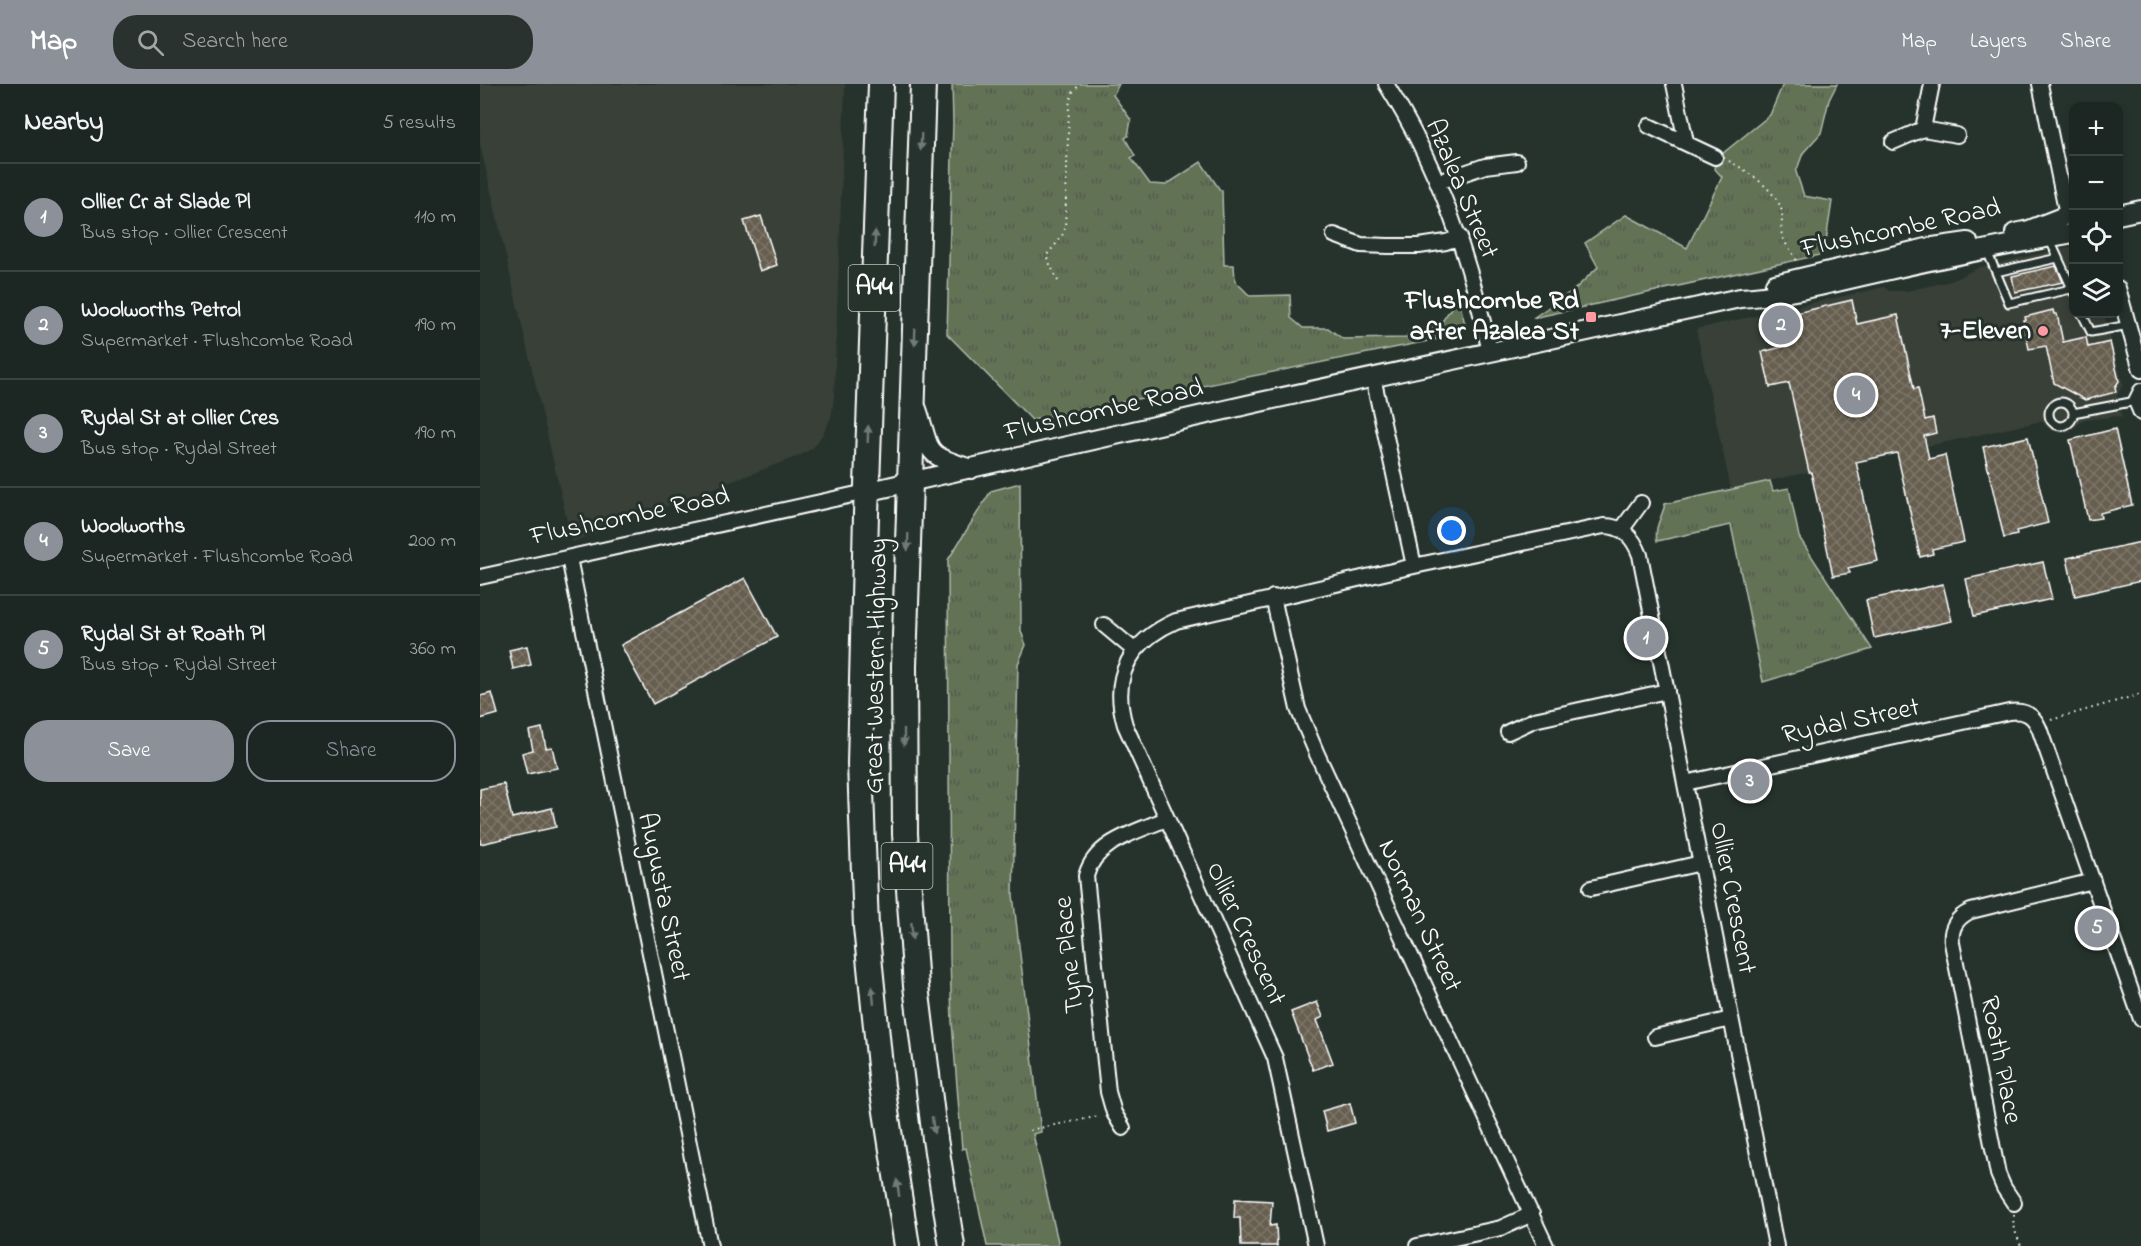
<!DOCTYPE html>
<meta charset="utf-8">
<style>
body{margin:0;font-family:"Indie Flower",sans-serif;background:#29322f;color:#f1f3f6}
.controls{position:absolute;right:18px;top:18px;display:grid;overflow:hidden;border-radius:12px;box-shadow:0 3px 9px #0003}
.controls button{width:54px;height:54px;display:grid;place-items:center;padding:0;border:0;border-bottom:2px solid #3a4340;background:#1c2622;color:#f1f3f6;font:30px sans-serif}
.you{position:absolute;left:972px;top:447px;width:21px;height:21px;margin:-15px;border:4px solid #fff;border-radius:50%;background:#1a73e8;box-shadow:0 0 0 9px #1a73e833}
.badge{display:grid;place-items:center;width:39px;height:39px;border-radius:50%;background:#8c9099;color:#fff;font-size:20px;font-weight:700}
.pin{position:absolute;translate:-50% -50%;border:3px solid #fff;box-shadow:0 2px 6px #0006}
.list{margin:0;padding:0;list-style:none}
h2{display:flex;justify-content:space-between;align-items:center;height:78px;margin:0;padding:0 24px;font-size:26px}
h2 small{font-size:20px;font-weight:400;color:#a0a5a5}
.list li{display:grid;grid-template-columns:39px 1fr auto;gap:18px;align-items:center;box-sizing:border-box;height:108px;padding:0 24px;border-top:2px solid #3a4340}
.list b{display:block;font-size:22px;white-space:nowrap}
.list p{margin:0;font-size:20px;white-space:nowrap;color:#a0a5a5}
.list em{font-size:20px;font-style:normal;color:#a0a5a5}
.actions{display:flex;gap:12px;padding:18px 24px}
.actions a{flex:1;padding:14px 0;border:2px solid #8c9099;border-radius:24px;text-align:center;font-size:21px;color:#8c9099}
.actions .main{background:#8c9099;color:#fff}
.icon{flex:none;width:33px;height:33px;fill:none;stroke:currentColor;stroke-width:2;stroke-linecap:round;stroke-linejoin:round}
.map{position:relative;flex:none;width:1661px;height:1162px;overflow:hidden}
header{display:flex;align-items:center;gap:36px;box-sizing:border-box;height:84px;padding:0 30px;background:#8c9099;color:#fff}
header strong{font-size:28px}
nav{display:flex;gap:33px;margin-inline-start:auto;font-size:21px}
.search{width:420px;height:54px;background:#29322f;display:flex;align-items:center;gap:15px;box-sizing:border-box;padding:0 21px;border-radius:24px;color:#a0a5a5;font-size:22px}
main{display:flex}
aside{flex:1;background:#1c2622}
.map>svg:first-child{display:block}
</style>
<header>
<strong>Map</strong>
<div class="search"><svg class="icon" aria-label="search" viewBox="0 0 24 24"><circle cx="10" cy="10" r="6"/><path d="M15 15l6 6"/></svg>Search here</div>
<nav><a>Map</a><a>Layers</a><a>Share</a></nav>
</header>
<main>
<aside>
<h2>Nearby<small>5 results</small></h2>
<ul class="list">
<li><span class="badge">1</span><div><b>Ollier Cr at Slade Pl</b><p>Bus stop · Ollier Crescent</p></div><em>110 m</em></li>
<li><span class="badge">2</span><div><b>Woolworths Petrol</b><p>Supermarket · Flushcombe Road</p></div><em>190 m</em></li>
<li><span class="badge">3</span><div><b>Rydal St at Ollier Cres</b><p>Bus stop · Rydal Street</p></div><em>190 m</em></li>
<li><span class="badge">4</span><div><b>Woolworths</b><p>Supermarket · Flushcombe Road</p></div><em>200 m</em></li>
<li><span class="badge">5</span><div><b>Rydal St at Roath Pl</b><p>Bus stop · Rydal Street</p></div><em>360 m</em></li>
</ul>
<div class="actions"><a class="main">Save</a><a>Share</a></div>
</aside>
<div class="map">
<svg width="1661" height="1162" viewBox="0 0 1661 1162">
<defs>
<pattern id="park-tufts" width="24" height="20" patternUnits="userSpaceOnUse" patternTransform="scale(1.5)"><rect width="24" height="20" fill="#627254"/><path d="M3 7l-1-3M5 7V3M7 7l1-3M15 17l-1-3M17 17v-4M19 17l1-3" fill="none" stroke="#555b4f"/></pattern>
<pattern id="building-cross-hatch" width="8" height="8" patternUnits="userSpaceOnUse" patternTransform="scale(1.5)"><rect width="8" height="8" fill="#665e4f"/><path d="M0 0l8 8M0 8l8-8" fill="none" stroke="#7d7669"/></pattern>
</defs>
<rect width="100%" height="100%" fill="#26332d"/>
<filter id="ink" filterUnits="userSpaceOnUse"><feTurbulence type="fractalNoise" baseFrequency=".0167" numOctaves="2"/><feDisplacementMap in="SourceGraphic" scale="12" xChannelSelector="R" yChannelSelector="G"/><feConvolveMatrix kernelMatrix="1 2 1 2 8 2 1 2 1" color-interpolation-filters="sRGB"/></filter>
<g filter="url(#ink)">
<path fill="#394037" d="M0 0H365L354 314 351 334 342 351 333 364 321 371 92 458 0 60Z
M1589 163H1593L1594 230H1624L1643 300 1637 312 1642 334 1638 332 1604 336 1589 347 1581 349 1575 348 1567 343 1562 337 1251 405 1216 245 1404 203 1409 207H1427L1471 197 1500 183Z"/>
<path fill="url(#park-tufts)" stroke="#b0b8aa" stroke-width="1.5" d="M472 0H639L633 11 651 36 648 52 645 54 655 72 651 74 670 100 686 101 721 78 740 106H742L744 181H754L755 197 770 212 810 211 811 234 823 244H848L863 255 926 254 931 245 958 244 978 213 985 240 978 251 552 336 467 250 473 38Z
M1303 0H1357L1349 16 1341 49 1323 69 1316 88 1324 112 1352 117 1344 170 1053 234 1096 204 1118 183 1105 159 1146 131 1207 164 1242 93 1234 84 1242 70 1290 31Z
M1290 397 1293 407 1309 404 1319 453 1392 565 1283 598 1251 441 1177 457C1174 442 1182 434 1185 420Z
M540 399 541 547 546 561 538 580 533 811 561 1048 553 1050 579 1162H507L486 1064 482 1065 472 938 470 873 468 476 511 407Z"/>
<path fill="url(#building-cross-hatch)" stroke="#fff" stroke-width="1.5" d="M281 132 297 181 280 187 264 137Z
M1576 182 1583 198 1535 208 1532 192Z
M1372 216 1377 240 1418 231 1434 305 1438 304 1445 336 1453 334 1456 349 1444 352 1449 375 1465 371 1484 458 1452 465 1453 470 1440 473 1417 369 1376 378 1398 477 1368 484 1370 489 1353 492 1331 388H1329L1309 299 1290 303 1282 268 1302 263 1295 234Z
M1573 226 1574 230H1577L1583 258 1606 253 1608 263 1630 258 1639 297 1635 303 1636 308 1605 316 1574 299 1566 262 1549 265 1543 236H1546L1545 233Z
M1635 345 1652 421 1620 429 1621 434 1608 436 1590 356Z
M1548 353 1568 439 1536 447 1537 451 1524 454 1503 363Z
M1661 458V497L1595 512 1587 474Z
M1563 478 1572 515 1494 532 1486 495Z
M265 494 297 553 173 620 141 561Z
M1463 500 1472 537 1394 554 1386 516Z
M47 562 51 581 33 585 29 566Z
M12 609 18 630 0 635V612Z
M62 644 66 664 72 663 77 684 47 690 42 669 53 666 49 647Z
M24 700 32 734 72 724 76 743 0 760V705Z
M837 918 843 933 837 936 853 979 833 986 811 928Z
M870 1019 875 1039 847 1047 842 1027Z
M755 1115 792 1117 790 1142 796 1141 797 1162H761L760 1134H754Z"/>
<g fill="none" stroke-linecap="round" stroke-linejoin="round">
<g stroke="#fff" stroke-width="11">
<path id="lane" d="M1569 154 1594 209
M1507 167 1529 219 1591 205
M1516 188 1578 174
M1602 230 1611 248 1649 241
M1569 330a12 12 0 1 1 24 0a12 12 0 1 1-24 0Z
M1593 329 1656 317"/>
</g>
<g stroke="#fff" stroke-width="18">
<path id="street" d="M906 0C959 84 989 172 1010 268
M1194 0 1206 58
M1560 0 1587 131
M1169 42 1235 73
M1443 45 1452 0
M1413 58 1443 45 1477 51
M958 98 1005 82 1037 78
M854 151 881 161 908 162H939L966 158 980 153
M1638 204 1661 286
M893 293 934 482
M1661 307 1656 317 1661 329
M1142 445 1161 419
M89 474 230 1162
M0 493 386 408
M793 513 818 625 837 670 1066 1162
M624 541 654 566
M1028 648 1054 636 1187 607
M1205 699 1529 628C1544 626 1553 630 1559 644L1661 935
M1111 804 1221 779
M1175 953 1251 935
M643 1044 634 1029 628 1008 606 792C615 757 657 748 686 735
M1534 1119 1524 1104 1518 1090 1472 859C1470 844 1477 833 1491 827L1613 797
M836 1162 795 974 645 641C630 591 651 557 696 537L934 482 1124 442C1143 442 1153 453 1160 471L1296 1162
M937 1162 1021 1144 1052 1130"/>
</g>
<g stroke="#fff" stroke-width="22">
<path id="secondary" d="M1638 131 1661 126
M1535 149 1549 146 1587 131H1594
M1295 200 1446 164 1488 158
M437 325C452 369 442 370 491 385
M386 408 780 318 1260 214C1311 211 1359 197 1409 186 1470 172 1532 160 1594 149"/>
</g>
<g stroke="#fff" stroke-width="28">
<path id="highway" d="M401 0 386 430 380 680 386 843 402 1002 427 1162
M443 0 424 582 425 750 436 902 455 1055 472 1162"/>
</g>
<path stroke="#fff" stroke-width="2" stroke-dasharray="1.5 4.5" stroke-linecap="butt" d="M1249 77C1266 86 1298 107 1302 128 1303 136 1300 144 1302 151 1305 162 1315 169 1318 180
M578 197 566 172 581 154 585 145 589 21 593 8 600 0
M1571 636 1661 610
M550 1046 620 1032
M1534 1131 1533 1142 1541 1162"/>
<use href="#lane" stroke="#26332d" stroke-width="7"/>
<use href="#street" stroke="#26332d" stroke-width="14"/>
<use href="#secondary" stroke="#26332d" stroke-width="18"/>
<use href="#highway" stroke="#26332d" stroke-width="24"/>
</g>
<defs><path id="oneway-solid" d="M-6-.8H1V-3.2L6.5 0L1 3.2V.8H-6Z" transform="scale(1.5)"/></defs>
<g fill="#727a76">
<use href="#oneway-solid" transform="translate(441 58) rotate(92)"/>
<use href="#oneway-solid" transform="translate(395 155) rotate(-88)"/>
<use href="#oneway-solid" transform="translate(435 253) rotate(92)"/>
<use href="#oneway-solid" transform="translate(388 350) rotate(-88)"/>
<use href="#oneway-solid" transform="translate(428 458) rotate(92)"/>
<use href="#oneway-solid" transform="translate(424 653) rotate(90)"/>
<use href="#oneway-solid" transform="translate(432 847) rotate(86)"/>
<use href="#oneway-solid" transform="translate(393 911) rotate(-96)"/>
<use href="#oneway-solid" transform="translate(453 1041) rotate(83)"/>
<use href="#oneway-solid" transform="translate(418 1104) rotate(-98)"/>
</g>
</g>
<g fill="#ff9aa2" stroke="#26332d" stroke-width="2">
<rect x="1105" y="227" width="12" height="12" rx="3"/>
<circle cx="1563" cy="247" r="6"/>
</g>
<g text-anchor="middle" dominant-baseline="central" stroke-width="6" stroke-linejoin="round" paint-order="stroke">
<g fill="#26332d" stroke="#bec2c0" stroke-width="1.5">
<rect x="368.5" y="181" width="51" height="46" rx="4.5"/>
<rect x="401.5" y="759" width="51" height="46" rx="4.5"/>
</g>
<g font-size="26" font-weight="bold" fill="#fff">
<text x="394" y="204">A44</text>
<text x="427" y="782">A44</text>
</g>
<g font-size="27" fill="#fff" stroke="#26332d">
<text transform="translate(981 105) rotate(67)">Azalea Street</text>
<text transform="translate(1421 145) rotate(-12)">Flushcombe Road</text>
<text transform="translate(624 327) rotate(-13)">Flushcombe Road</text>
<text transform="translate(150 433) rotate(-12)">Flushcombe Road</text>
<text transform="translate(397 582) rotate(-89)">Great Western Highway</text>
<text transform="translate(1371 638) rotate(-12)">Rydal Street</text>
<text transform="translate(183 813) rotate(78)">Augusta Street</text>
<text transform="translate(1252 814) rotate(79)">Ollier Crescent</text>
<text transform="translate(939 832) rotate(65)">Norman Street</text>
<text transform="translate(765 850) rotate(65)">Ollier Crescent</text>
<text transform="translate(590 871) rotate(-96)">Tyne Place</text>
<text transform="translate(1520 976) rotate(79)">Roath Place</text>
</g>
<g font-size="27" font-weight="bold" fill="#fff" stroke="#26332d" text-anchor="end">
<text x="1099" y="217">Flushcombe Rd<tspan x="1099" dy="31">after Azalea St</tspan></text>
<text x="1551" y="247">7-Eleven</text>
</g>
</g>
</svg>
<div class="controls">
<button>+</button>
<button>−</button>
<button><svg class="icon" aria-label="locate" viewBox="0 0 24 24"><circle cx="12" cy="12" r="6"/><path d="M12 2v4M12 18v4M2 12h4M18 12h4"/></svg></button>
<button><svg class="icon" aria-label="layers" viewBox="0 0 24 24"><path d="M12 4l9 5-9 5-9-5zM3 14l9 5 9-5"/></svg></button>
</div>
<div class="you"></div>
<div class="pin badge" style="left:1166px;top:554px">1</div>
<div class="pin badge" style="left:1301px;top:241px">2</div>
<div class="pin badge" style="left:1270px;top:697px">3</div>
<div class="pin badge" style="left:1376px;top:311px">4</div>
<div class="pin badge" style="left:1617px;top:844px">5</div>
</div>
</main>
